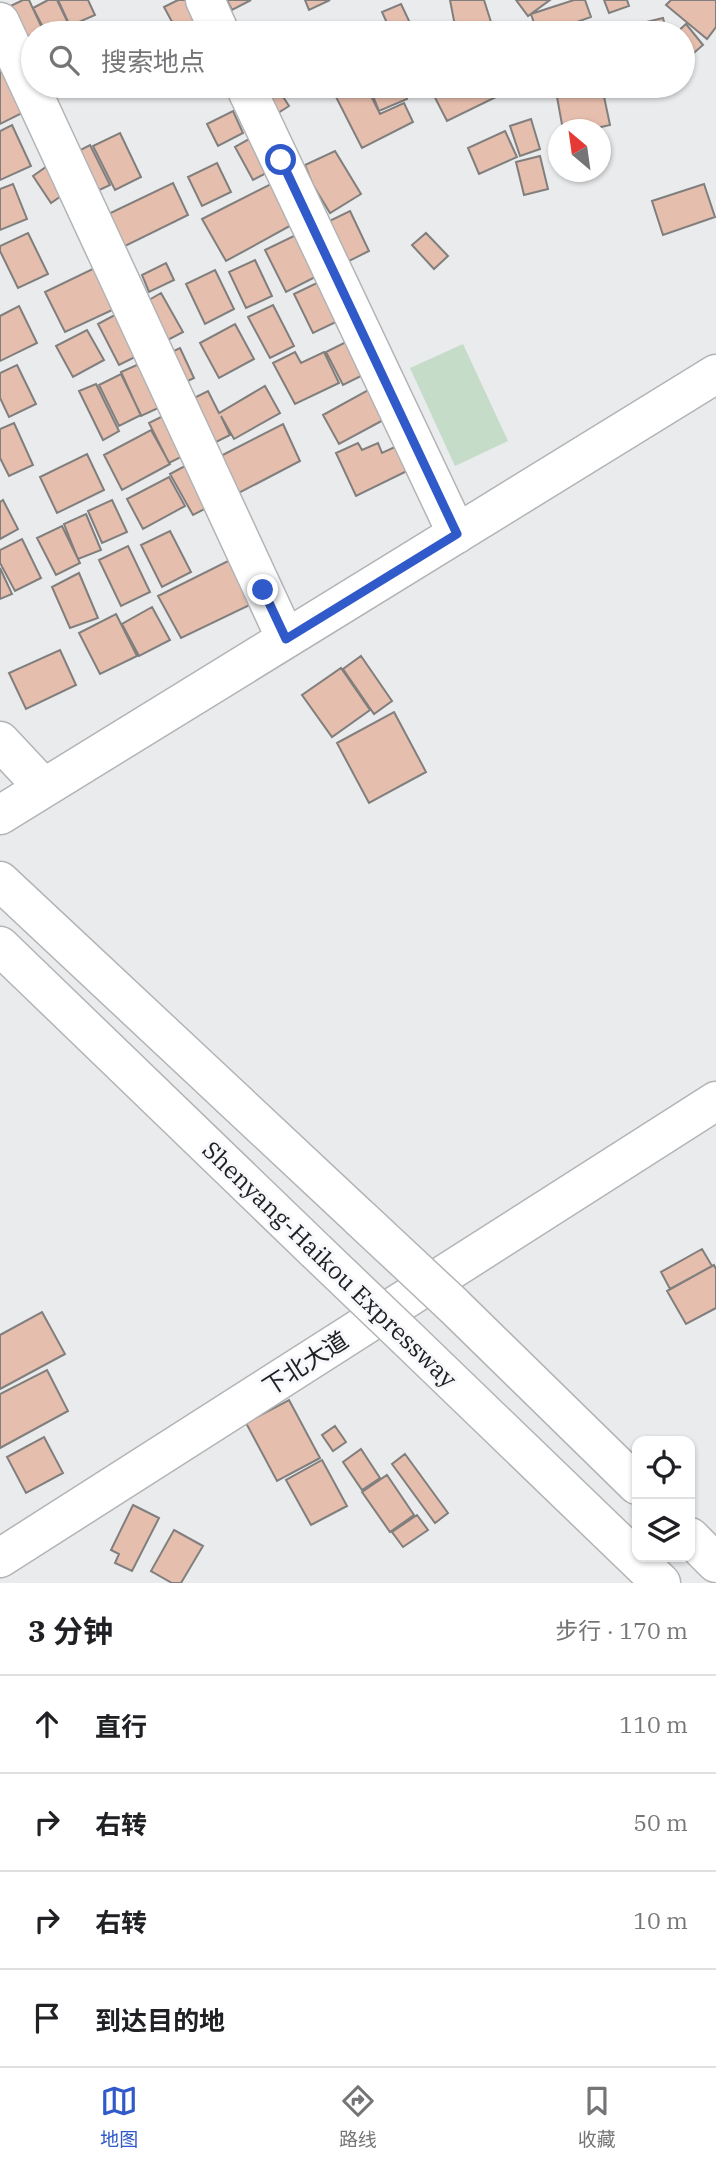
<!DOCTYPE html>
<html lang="zh">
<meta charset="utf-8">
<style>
body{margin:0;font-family:"IBM Plex Serif","Noto Sans SC",serif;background:#f2f2f2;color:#202124}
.controls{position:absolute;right:21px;bottom:21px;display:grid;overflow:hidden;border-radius:14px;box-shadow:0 2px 5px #0004}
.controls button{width:63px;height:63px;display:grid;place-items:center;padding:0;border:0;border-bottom:2px solid #e0e0e0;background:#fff;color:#202124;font:35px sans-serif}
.compass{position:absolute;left:548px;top:119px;width:63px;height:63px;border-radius:50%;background:#fff;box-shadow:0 2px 5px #0004;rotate:331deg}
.stop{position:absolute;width:21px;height:21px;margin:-16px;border:5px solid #305ac9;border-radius:50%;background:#fff}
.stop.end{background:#305ac9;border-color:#fff;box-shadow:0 2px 7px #0008}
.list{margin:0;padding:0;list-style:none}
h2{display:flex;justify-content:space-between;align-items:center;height:91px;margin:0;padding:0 28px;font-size:30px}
h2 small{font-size:23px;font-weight:400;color:#757577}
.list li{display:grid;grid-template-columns:46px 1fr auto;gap:21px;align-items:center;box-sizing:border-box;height:98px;padding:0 28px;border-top:2px solid #e0e0e0}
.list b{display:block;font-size:26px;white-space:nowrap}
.list em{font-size:23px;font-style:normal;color:#757577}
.icon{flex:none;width:38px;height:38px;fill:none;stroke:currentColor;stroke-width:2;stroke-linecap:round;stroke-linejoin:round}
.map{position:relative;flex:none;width:716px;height:1583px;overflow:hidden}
.search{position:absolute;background:#fff;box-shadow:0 2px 5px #0004;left:21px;right:21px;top:21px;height:77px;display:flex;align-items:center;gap:18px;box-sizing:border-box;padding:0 24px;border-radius:38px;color:#757577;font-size:26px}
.sheet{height:483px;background:#fff}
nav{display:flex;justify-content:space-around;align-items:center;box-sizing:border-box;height:98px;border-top:2px solid #e0e0e0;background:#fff;font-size:19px;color:#757577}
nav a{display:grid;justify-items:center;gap:4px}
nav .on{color:#305ac9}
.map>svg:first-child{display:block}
</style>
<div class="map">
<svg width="716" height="1583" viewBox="0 0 716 1583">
<rect width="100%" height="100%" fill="#e9ebed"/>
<path fill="#c5dcc9" d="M463 344 508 441 455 466 410 368Z"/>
<path fill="#e6bead" stroke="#817f7e" stroke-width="2" d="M23 0H29L43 30 17 42 2 10Z
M48 0H57L70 27 58 33H46L33 8Z
M58 0H88L95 15 70 26Z
M178 0H193L206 25 190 33H178L164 7Z
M227 0H251L232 10Z
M305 0H330L309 10Z
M450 0H484L491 22 456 31Z
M516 0H550L528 16Z
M574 0H585L591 17 546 33 543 24 535 26 531 14Z
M604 0H627L629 6 609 13Z
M671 0H716V27L707 39 666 5Z
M401 4 410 23 391 32 382 12Z
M663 18 667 33H619L618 29Z
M590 24 593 33H556Z
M686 24 703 45 688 58 683 52V33H676Z
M4 70 24 112 0 124V72Z
M251 86H276L289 106 270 118Z
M341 86H366L380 114 404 103 413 122 362 148 332 89Z
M369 86H401L407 99 379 111Z
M429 86H490L496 97 447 121Z
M602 87 610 125 588 130H563L557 97Z
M233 111 243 133 218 146 207 124Z
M531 119 540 149 520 156 510 126Z
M12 125 31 166 0 180V131Z
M505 131 517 157 479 174 468 148Z
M120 133 141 177 115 190 93 146Z
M260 133 278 167 253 180 235 147Z
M90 145 110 185 80 199 61 160Z
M335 151 361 194 330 213 313 185 305 165Z
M540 156 548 189 524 195 516 162Z
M53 162 71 189 51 203 33 176Z
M217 163 231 192 202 206 188 177Z
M277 181 297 222 226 261 202 219Z
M173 183 188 215 115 251 100 218Z
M13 184 27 219 0 230V189Z
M704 184 715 217 663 235 652 201Z
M350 211 369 251 335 268 315 228Z
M302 232 323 273 286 292 265 250Z
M28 233 48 274 18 288 0 251V246Z
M426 233 448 256 434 269 412 245Z
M255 260 272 296 246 308 229 272Z
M166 263 174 280 149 292 142 275Z
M103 264 123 305 65 332 45 292Z
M215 270 234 309 205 324 186 284Z
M321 281 340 320 313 333 294 294Z
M161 293 183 332 164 342 142 304Z
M273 305 294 346 270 358 248 317Z
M19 306 37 343 0 361V316Z
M124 310 145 352 119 365 98 324Z
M235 324 254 359 219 378 200 343Z
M87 330 104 360 73 377 56 346Z
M350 340 367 373 343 385 326 352Z
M180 348 194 378 171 389 157 359Z
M295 352 301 363 324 352 339 383 295 404 273 363Z
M148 360 169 403 141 416 121 372Z
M17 365 36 404 9 417 0 398V373Z
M121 374 141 415 119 426 99 385Z
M96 384 119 431 103 440 79 391Z
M265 386 280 413 234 439 221 416 230 435 204 448 182 404 208 391 219 413Z
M370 389 387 418 339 444 323 415Z
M171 412 191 452 169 463 149 423Z
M14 423 33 465 9 476 0 458V429Z
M283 424 300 461 231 497 211 461Z
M151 430 170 464 122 490 104 455Z
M358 443 362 450 378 443 382 453 397 446 409 470 356 496 336 453Z
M87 454 104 490 57 513 40 477Z
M196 460 218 502 193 515 170 474Z
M169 477 185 506 143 529 127 499Z
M3 500 18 529 0 539V502Z
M112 500 127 532 102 543 88 511Z
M86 514 101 550 78 559 64 524Z
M62 526 80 563 56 575 37 538Z
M170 531 191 572 162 587 141 545Z
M22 539 41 578 15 591 0 563V550Z
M128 546 150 592 121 606 99 560Z
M240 555 262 599 181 638 158 596Z
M0 568 12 594 0 599Z
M79 573 98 618 70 628 52 587Z
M152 607 170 640 139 656 122 624Z
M116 614 137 656 100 674 79 633Z
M60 650 76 685 26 709 9 673Z
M361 656 392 701 374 714 343 669Z
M341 668 370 710 332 737 302 695Z
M394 712 426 772 369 803 337 743Z
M702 1249 712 1266 670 1289 661 1272Z
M714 1265 716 1269V1308L686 1324 667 1291Z
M42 1312 65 1354 0 1389V1335Z
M47 1370 68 1411 0 1448V1394Z
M289 1400 320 1458 277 1481 246 1423Z
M335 1426 346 1442 333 1451 322 1435Z
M44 1437 63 1473 26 1493 7 1457Z
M361 1449 380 1478 362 1490 343 1462Z
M405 1454 448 1513 435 1523 392 1464Z
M322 1460 347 1506 311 1525 286 1480Z
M387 1475 414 1515 390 1532 362 1492Z
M133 1505 159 1518 132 1571 115 1563 119 1554 111 1550Z
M417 1515 428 1530 403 1547 392 1532Z
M174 1530 203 1546 181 1583H172L151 1571Z"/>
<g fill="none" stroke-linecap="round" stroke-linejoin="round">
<g stroke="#b2b4b6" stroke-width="41">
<path id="minor" d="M205 0 220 33
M0 22 286 639
M245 86 457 534
M0 741 44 788
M0 815 716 374
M0 1558 716 1101"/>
</g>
<g stroke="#b2b4b6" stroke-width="41">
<path id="highway" d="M0 881 360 1218
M0 946 316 1251
M452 1304 637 1485
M408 1339 661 1583
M690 1537 716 1563"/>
</g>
<use href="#minor" stroke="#fff" stroke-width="38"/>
<use href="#highway" stroke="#fff" stroke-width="38"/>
<g stroke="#b2b4b6" stroke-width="41" stroke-linecap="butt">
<path id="highway-bridge" d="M360 1218 452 1304
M316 1251 408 1339"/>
</g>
<use href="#highway-bridge" stroke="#fff" stroke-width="38"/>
</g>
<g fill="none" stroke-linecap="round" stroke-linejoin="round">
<path stroke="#305ac9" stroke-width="9" d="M263 590 286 639 457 534 281 160"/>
</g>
<g text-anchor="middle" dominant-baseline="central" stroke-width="6" stroke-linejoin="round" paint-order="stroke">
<g font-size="24" fill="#1f1f20" stroke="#f7f8fb">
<text transform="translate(330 1264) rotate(44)">Shenyang-Haikou Expressway</text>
<text transform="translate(305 1363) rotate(-33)">下北大道</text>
</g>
</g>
</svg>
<div class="controls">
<button><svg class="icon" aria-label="locate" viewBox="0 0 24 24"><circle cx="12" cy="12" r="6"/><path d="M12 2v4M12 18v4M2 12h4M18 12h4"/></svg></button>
<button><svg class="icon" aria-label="layers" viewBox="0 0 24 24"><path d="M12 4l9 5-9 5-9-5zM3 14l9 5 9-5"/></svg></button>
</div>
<svg class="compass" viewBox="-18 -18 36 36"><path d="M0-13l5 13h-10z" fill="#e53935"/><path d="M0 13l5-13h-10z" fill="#757577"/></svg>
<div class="stop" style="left:281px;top:160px"></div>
<div class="stop end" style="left:263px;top:590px"></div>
<div class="search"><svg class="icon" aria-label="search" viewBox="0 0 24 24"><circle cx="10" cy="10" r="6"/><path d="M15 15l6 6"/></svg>搜索地点</div>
</div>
<section class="sheet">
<h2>3 分钟<small>步行 · 170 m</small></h2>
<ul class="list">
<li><svg class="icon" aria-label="ahead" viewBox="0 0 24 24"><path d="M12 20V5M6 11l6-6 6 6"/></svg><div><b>直行</b></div><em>110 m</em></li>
<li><svg class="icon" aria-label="right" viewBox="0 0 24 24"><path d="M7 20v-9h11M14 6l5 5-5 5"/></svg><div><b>右转</b></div><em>50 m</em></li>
<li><svg class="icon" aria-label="right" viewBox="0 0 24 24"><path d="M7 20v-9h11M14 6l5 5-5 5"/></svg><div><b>右转</b></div><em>10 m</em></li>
<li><svg class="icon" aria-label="arrive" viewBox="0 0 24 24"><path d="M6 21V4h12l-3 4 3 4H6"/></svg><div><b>到达目的地</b></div></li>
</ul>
</section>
<nav>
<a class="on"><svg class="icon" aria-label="map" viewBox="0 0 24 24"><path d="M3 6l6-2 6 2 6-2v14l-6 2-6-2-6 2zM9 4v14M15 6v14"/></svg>地图</a>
<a><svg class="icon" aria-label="directions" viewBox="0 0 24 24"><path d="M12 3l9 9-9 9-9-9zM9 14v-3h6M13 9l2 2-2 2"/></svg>路线</a>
<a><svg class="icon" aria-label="saved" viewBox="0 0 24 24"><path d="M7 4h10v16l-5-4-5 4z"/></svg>收藏</a>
</nav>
